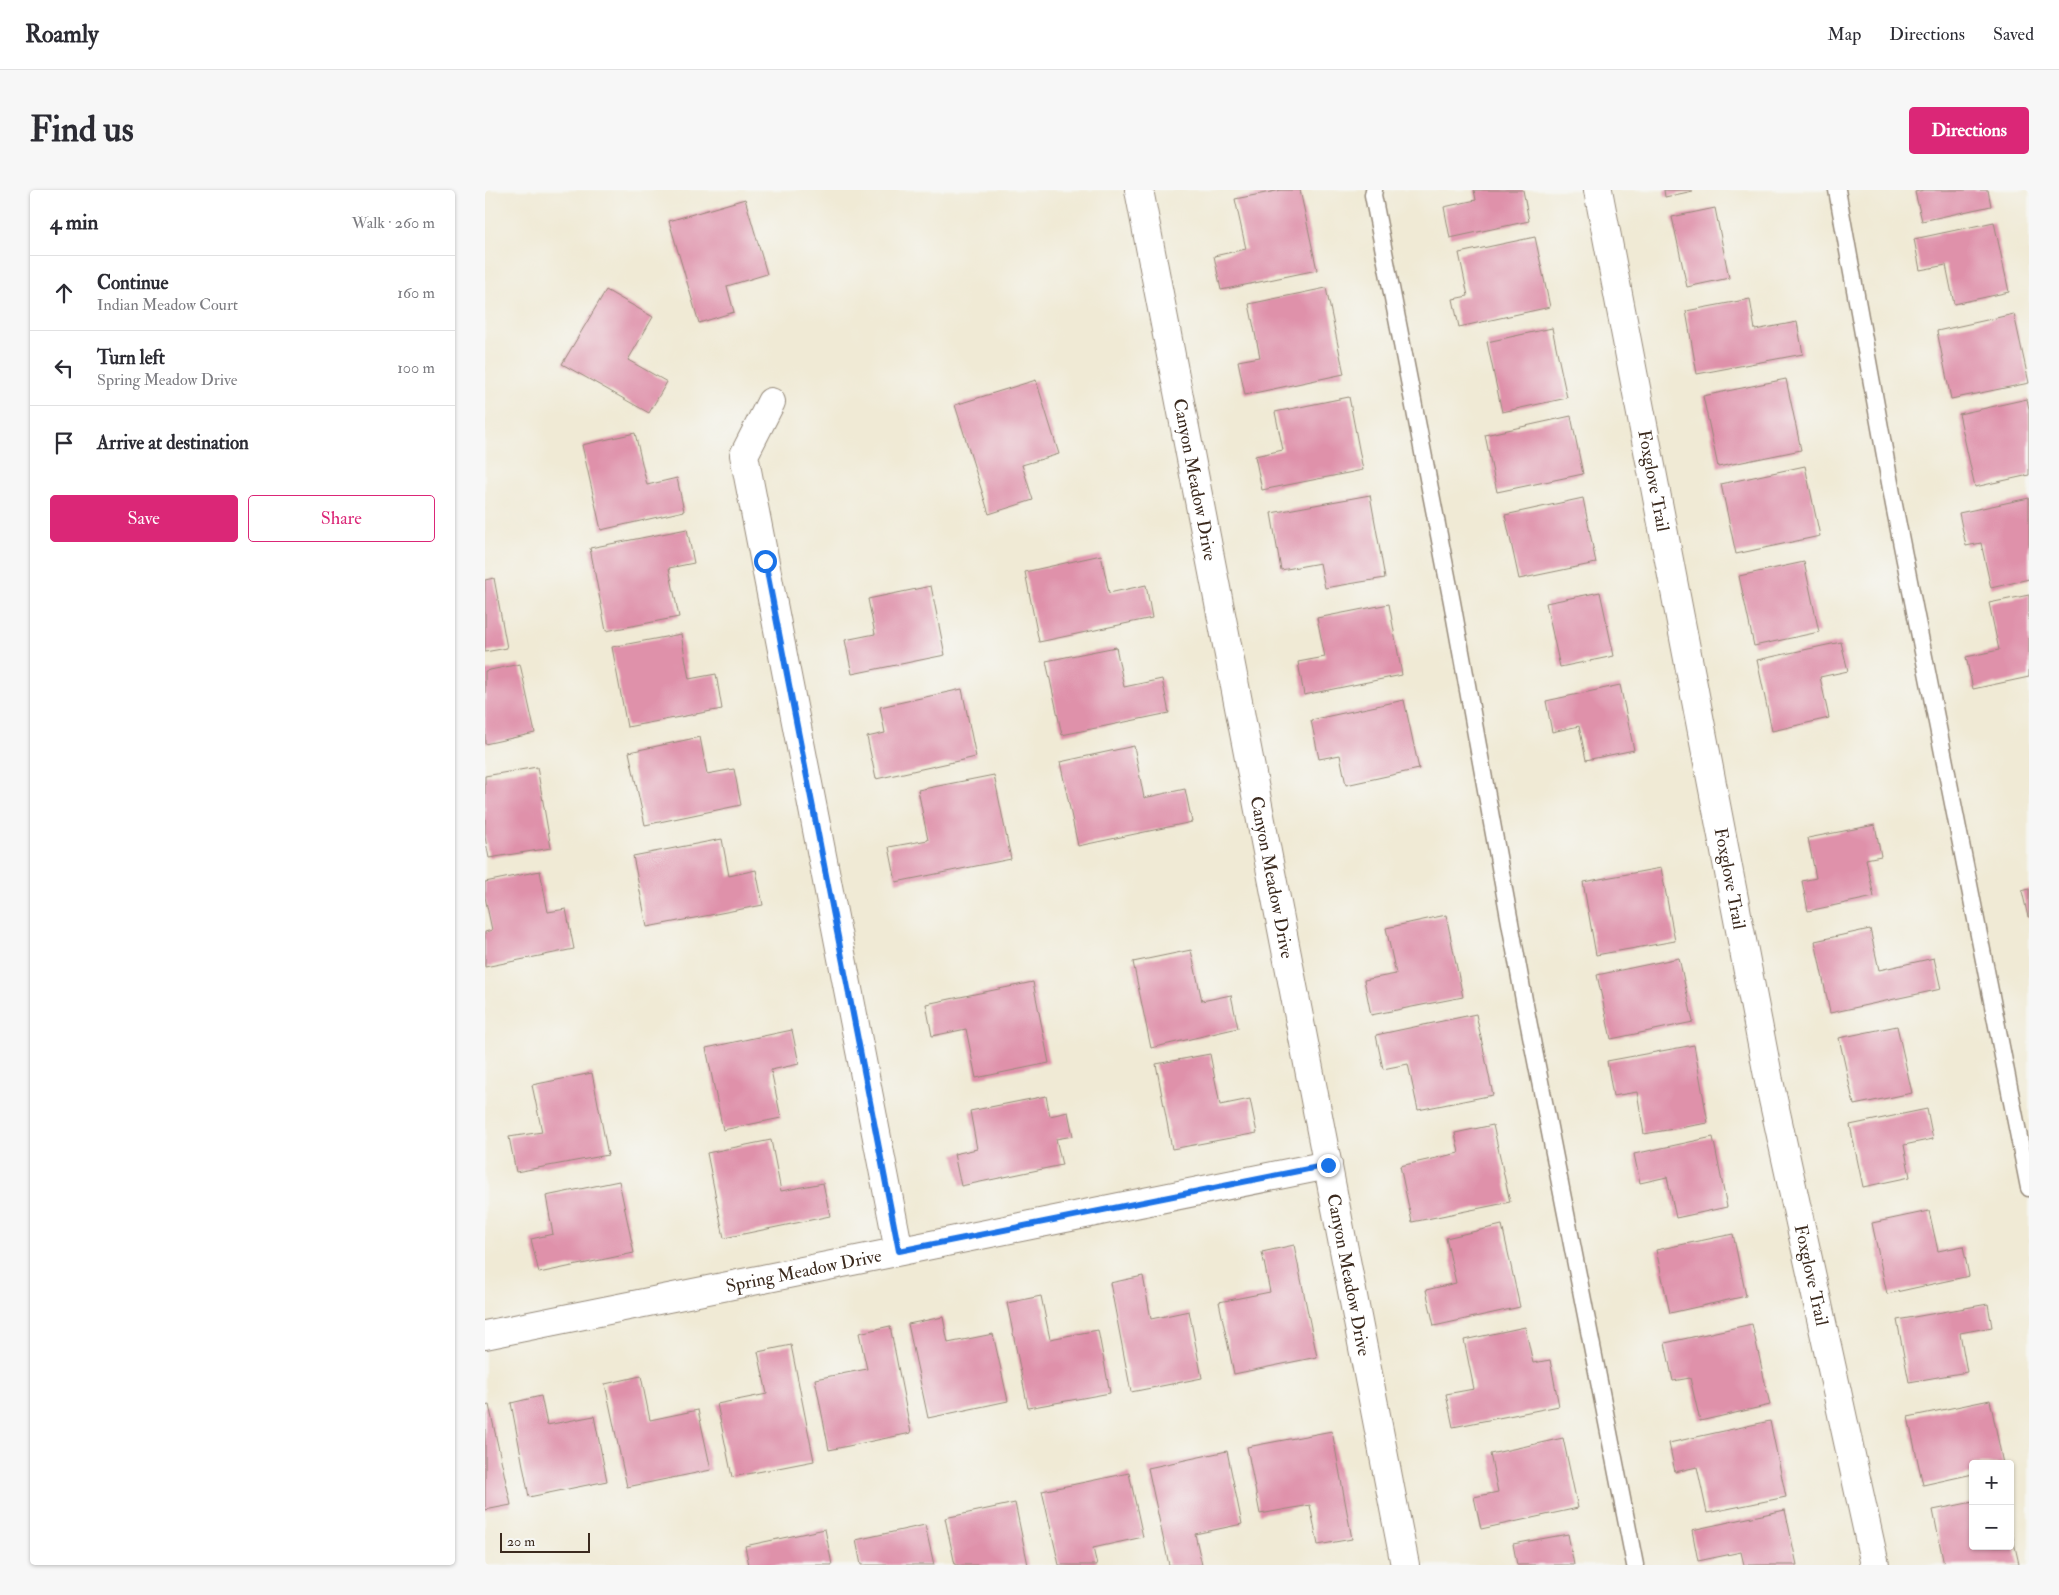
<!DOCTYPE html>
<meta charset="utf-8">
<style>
body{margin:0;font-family:"IM FELL Double Pica",serif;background:#f7f7f7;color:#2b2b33}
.controls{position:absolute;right:15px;bottom:15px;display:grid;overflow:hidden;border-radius:5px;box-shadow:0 1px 4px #0004}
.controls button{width:45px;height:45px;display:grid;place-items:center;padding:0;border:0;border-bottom:1px solid #e1e1e2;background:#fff;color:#2b2b33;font:25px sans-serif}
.scale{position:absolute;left:15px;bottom:12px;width:90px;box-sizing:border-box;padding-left:5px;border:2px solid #3b2a1e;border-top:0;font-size:14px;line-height:18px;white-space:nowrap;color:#3b2a1e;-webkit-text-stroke:4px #f6f6f2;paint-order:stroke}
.stop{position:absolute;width:15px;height:15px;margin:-11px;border:4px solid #1a73e8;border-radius:50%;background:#fff}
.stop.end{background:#1a73e8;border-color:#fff;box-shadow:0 1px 5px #0008}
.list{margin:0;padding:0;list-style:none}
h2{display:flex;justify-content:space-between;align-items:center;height:65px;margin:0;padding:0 20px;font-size:21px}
h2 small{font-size:16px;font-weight:400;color:#7c7c81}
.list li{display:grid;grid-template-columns:32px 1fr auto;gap:15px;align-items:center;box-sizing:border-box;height:75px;padding:0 20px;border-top:1px solid #e1e1e2}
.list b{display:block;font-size:19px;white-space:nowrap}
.list p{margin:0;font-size:16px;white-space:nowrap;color:#7c7c81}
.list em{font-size:16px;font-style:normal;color:#7c7c81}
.actions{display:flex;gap:10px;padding:15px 20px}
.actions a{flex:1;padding:11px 0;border:1px solid #db2777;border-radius:5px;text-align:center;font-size:18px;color:#db2777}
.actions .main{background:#db2777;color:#fff}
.icon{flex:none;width:28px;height:28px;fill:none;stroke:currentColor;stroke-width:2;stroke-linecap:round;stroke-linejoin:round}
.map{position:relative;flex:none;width:1544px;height:1375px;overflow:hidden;border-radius:5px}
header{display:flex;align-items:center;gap:30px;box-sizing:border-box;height:70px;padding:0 25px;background:#fff;border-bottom:1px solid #e1e1e2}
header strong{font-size:24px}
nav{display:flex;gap:28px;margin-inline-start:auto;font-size:18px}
.intro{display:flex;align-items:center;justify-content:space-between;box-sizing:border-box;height:120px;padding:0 30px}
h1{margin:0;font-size:35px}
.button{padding:12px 22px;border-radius:5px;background:#db2777;color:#fff;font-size:18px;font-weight:700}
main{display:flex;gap:30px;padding:0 30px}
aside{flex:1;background:#fff;border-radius:5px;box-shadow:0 1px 4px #0004}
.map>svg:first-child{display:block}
</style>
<header>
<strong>Roamly</strong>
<nav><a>Map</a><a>Directions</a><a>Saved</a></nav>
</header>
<div class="intro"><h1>Find us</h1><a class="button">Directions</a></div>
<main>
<aside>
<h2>4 min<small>Walk · 260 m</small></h2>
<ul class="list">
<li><svg class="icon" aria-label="ahead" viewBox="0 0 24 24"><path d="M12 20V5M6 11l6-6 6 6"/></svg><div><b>Continue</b><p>Indian Meadow Court</p></div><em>160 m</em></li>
<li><svg class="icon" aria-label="left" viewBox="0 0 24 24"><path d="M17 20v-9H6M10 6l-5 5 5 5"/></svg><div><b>Turn left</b><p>Spring Meadow Drive</p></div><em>100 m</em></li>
<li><svg class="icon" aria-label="arrive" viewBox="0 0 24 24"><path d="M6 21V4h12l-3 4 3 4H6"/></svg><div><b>Arrive at destination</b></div></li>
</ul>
<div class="actions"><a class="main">Save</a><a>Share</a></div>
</aside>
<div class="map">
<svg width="1544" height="1375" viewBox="0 0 1544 1375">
<rect width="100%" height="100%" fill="#f6f6f2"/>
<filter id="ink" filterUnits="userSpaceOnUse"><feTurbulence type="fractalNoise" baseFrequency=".02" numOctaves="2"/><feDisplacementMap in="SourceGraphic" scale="10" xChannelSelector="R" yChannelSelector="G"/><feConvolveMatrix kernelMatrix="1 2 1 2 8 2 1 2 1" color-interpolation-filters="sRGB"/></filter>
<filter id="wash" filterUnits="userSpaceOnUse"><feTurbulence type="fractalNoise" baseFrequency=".0096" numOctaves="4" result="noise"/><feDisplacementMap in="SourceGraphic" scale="20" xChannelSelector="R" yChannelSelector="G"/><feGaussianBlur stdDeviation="1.12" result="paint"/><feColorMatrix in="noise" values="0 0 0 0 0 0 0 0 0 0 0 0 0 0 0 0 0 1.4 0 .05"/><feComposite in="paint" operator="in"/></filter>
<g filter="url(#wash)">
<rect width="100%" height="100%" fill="#f0ead5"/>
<g id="blocks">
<path fill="#df91aa" d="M796 0H815L832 80 736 100 729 66 761 59 750 9Z
M989 0H1038L1044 31 965 48 959 17 991 10Z
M1179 0H1207L1208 1 1180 7Z
M1438 0H1503L1506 16 1437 31 1430 2Z
M260 9 282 84 242 96 249 122 214 133 184 31Z
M1230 18 1244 88 1202 97 1187 27Z
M1509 32 1524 102 1469 114 1461 75 1435 80 1429 49Z
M1050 47 1065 117 974 137 968 109 983 106 974 63Z
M841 98 859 184 760 205 753 171 775 167 764 114Z
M121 100 168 127 143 170 182 192 164 223 77 174Z
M1265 109 1270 140 1312 132 1318 164 1212 184 1201 121Z
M1529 124 1544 193 1466 209 1452 141Z
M1067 138 1082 208 1017 222 1002 152Z
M1301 189 1316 260 1233 277 1218 206Z
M551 190 574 264 537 275 548 310 504 324 470 215Z
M864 207 878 280 777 300 770 266 798 260 790 222Z
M1542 209 1544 219V285L1490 297 1474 224Z
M1086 226 1098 284 1012 302 1000 245Z
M150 243 162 295 192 288 199 321 116 340 97 255Z
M1320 276 1335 346 1251 364 1236 294Z
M885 305 900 388 840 398 835 373 796 380 786 323Z
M1098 308 1111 373 1034 389 1020 325Z
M1544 308V389L1506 398 1496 353 1481 356 1474 323Z
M202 339 209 373 184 378 194 427 121 441 105 358Z
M616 365 624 403 661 395 667 428 554 452 540 382Z
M1319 372 1334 442 1269 456 1254 386Z
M9 388 22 458 0 462V390Z
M446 396 460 465 367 484 360 450 390 444 383 409Z
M1115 402 1129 466 1075 477 1061 413Z
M1544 405V487L1488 499 1481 467 1514 460 1504 413Z
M904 414 917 485 819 505 813 472 840 467 832 428Z
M196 444 204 489 231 484 237 519 142 537 127 457Z
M1356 452 1363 481 1335 487 1344 528 1287 541 1272 470Z
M631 457 639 497 677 489 684 523 577 545 561 471Z
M35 474 50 543 0 554V481Z
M1135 495 1149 560 1101 570 1094 536 1067 542 1061 511Z
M477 499 491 567 391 589 382 547 400 543 395 517Z
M919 510 934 579 861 595 855 565 834 569 826 530Z
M215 547 222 584 249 579 256 615 160 635 144 562Z
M649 556 659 608 700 599 707 632 593 656 575 572Z
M52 577 66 658 4 668 0 647V586Z
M509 585 526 669 411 692 404 657 443 650 433 600Z
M1390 635 1396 666 1381 669 1389 707 1323 721 1317 691 1331 688 1323 648Z
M237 649 244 686 271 680 278 715 162 737 148 666Z
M1176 678 1190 751 1111 765 1098 692Z
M55 681 63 722 81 719 89 759 0 777V742L7 740 0 707V692Z
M1544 699V727H1543L1537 701Z
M961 725 978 807 886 825 879 790 911 784 901 738Z
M1385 739 1394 780 1449 768 1456 799 1345 823 1330 751Z
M706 760 717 811 746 805 753 838 666 858 648 772Z
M1194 768 1208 832 1126 849 1112 785Z
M548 792 564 873 491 888 481 839 447 846 441 814Z
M991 824 1008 905 933 920 923 874 898 879 891 845Z
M1412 836 1427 903 1369 915 1354 848Z
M307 840 314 874 286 880 296 928 238 940 221 858Z
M1209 855 1223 933 1159 944 1152 902 1128 906 1122 871Z
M725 864 735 915 765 909 772 943 687 959 671 874Z
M107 883 123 965 31 982 24 947 57 942 47 895Z
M561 906 565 926 583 922 588 946 571 949 577 975 476 996 469 964 492 959 485 921Z
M1442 919 1448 949 1419 955 1425 987 1378 997 1365 935Z
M1008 935 1025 1012 927 1032 915 976 974 963 970 943Z
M1228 947 1242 1017 1191 1028 1182 987 1155 993 1149 964Z
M286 950 296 1001 338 993 345 1026 239 1048 222 963Z
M134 991 149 1063 54 1083 46 1049 68 1044 61 1006Z
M1444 1021 1453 1061 1478 1056 1484 1086 1402 1104 1387 1033Z
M1017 1035 1035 1117 949 1136 941 1100 971 1093 961 1048Z
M1248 1044 1261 1106 1185 1123 1171 1060Z
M809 1055 832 1167 749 1184 734 1112 785 1102 777 1062Z
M658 1086 666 1129 704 1121 717 1188 646 1202 625 1093Z
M556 1106 565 1149 613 1140 625 1203 543 1218 522 1113Z
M1503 1114 1507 1137 1475 1143 1482 1182 1424 1192 1412 1130Z
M458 1127 463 1153 508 1144 523 1211 443 1228 423 1134Z
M1267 1134 1285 1215 1215 1231 1205 1188 1188 1191 1180 1153Z
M405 1136 426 1243 344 1260 330 1189 382 1179 374 1143Z
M1040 1137 1048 1173 1065 1170 1074 1216 968 1237 961 1204 989 1199 979 1150Z
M306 1155 329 1271 247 1287 232 1214 282 1204 273 1162Z
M156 1186 165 1230 213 1220 226 1280 142 1297 120 1194Z
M56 1206 62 1235 109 1226 122 1291 44 1307 26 1213Z
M1505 1210 1518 1274H1488V1284L1438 1295 1423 1227Z
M4 1215 26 1315 0 1320V1216Z
M1285 1231 1301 1307 1222 1323 1212 1277 1190 1282 1184 1253Z
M847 1241 867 1349 833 1355 825 1315 775 1324 762 1257Z
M1078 1248 1093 1318 996 1339 989 1307 1013 1302 1005 1264Z
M742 1261 757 1334 710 1344 717 1375H684L663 1278Z
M644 1283 658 1347 608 1358 612 1375H574L557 1301Z
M1488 1312V1356H1525L1526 1339 1534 1374 1459 1375 1448 1320Z
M530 1313 543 1375H470L460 1328Z
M1300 1320 1312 1375H1259L1256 1362 1213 1371 1207 1340Z
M440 1335 449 1375H376L371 1350Z
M340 1339 347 1375H264L260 1356Z
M1083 1344 1089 1375H1032L1028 1354Z"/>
</g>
</g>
<g filter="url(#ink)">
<use href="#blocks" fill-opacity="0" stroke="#968a7a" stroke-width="1"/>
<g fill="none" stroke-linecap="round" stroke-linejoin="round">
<g stroke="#968a7a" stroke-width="19">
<path id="lane" d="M889 0 888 5 967 412 1039 810 1150 1375
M1352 0 1409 315 1544 998"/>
</g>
<g stroke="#968a7a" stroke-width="30">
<g id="street">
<path id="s1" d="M654 0 920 1375"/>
<path id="s2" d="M1113 0 1284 891 1390 1375"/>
<path d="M286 212 259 265 414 1061"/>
<path id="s3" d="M0 1145 843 975"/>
</g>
</g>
<use href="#lane" stroke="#fff" stroke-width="16"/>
<use href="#street" stroke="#fff" stroke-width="28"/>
</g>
</g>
<g fill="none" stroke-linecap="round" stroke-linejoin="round" filter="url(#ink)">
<path stroke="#1a73e8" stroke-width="6" d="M280 371 414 1061 843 975"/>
</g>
<g text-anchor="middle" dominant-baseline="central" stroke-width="5" stroke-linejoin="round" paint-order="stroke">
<g font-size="18" fill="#3b2a1e" stroke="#f6f6f2">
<text stroke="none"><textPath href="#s1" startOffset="295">Canyon Meadow Drive</textPath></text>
<text stroke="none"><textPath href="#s2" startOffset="296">Foxglove Trail</textPath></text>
<text stroke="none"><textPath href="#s1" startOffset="700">Canyon Meadow Drive</textPath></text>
<text stroke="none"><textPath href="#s2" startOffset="701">Foxglove Trail</textPath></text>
<text stroke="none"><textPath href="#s3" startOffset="325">Spring Meadow Drive</textPath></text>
<text stroke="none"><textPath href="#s1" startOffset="1105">Canyon Meadow Drive</textPath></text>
<text stroke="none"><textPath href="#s2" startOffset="1106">Foxglove Trail</textPath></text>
</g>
</g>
</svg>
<div class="controls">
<button>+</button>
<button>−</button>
</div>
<div class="scale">20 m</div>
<div class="stop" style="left:280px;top:371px"></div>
<div class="stop end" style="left:843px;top:975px"></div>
</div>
</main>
